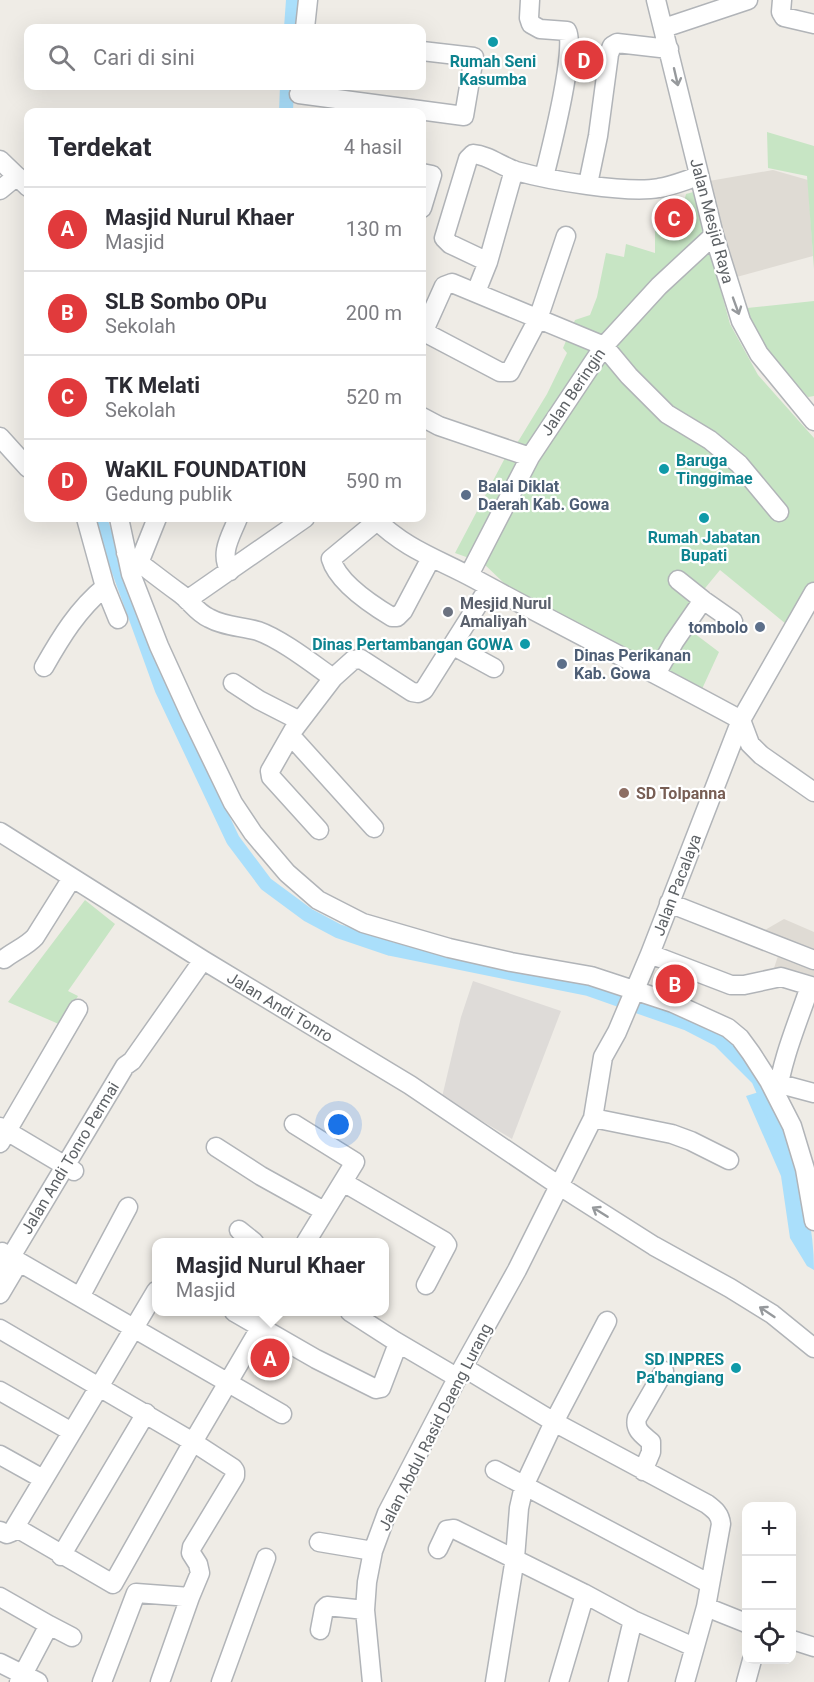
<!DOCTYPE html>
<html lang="id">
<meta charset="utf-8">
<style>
body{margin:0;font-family:Roboto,sans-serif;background:#f2f2f3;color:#2b2b33}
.controls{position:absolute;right:18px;bottom:18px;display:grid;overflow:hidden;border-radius:12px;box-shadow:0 6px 24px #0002}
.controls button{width:54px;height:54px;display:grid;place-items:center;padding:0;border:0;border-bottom:2px solid #e1e1e2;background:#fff;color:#2b2b33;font:30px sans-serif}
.you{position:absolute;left:339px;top:1125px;width:21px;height:21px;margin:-15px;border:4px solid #fff;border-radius:50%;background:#1a73e8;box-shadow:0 0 0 9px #1a73e833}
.badge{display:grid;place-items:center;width:39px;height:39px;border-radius:50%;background:#e13a3c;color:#fff;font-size:20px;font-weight:700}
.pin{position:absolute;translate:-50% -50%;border:3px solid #fff;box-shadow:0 2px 6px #0006}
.popup{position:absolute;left:152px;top:1238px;width:237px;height:78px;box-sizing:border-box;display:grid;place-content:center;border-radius:12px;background:#fff;filter:drop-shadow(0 2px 4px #0005);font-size:20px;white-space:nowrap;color:#7c7c81}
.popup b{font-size:22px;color:#2b2b33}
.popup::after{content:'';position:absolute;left:50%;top:100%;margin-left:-12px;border:12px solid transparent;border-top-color:#fff}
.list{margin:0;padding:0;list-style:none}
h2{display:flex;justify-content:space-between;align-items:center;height:78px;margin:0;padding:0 24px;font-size:26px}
h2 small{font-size:20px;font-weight:400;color:#7c7c81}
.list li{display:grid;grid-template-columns:39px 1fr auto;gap:18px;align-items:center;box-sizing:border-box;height:84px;padding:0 24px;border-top:2px solid #e1e1e2}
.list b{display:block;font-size:22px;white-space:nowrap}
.list p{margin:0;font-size:20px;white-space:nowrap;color:#7c7c81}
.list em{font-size:20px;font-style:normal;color:#7c7c81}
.icon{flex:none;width:33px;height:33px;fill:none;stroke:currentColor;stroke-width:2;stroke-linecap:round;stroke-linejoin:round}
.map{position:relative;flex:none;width:814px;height:1682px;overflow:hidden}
.search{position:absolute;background:#fff;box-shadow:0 6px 24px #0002;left:24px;top:24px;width:402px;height:66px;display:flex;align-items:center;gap:15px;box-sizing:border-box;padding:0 21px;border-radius:12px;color:#7c7c81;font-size:22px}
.panel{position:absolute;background:#fff;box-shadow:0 6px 24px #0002;left:24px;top:108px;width:402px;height:414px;border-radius:12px}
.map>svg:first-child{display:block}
</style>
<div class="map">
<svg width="814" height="1682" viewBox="0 0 814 1682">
<rect width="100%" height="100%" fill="#efece6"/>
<path fill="#dedbd8" d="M473 981 561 1011 512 1139 442 1097 461 1017Z"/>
<path fill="#dfdbd4" d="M773 170 808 180 813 256 733 278 709 181Z
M784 919 814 932V990L772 974 783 941 764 935 765 930Z"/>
<path fill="#c7e5c4" d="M767 132 814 146V269L807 176 768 168Z
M697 191 710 251 730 324 758 375 814 438V585L786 624 720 570 678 621 719 652 702 689 652 667 506 585 483 563 455 553 506 456 519 440 547 394 567 353 563 348 575 320 590 315 597 297 606 253 624 257 626 244 655 253V227L684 202 686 194Z
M814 301V396L808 397 760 344 747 308Z
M85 900 115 924 68 991 78 996 61 1025 8 1002Z"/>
<path fill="#aadffb" d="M759 1092C769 1112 783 1132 791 1153 805 1191 814 1230 814 1270L807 1266 790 1238 781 1176 746 1096Z"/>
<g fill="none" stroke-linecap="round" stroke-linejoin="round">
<path stroke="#aadffb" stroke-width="14" d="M291 28 293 0
M286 112 287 86
M101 518V522L162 690 233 840 266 884 308 915 338 931 391 949 588 989 688 1024 719 1040 758 1079 776 1120 784 1148"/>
<g stroke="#b1b4b8" stroke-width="21">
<path id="minor" d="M530 0 529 18 531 24 540 29 567 31C577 48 550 153 544 177
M656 0 714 235 741 321 759 354 814 421
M782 0 781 12 784 17 814 24
M305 28 308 0
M664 28 748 0
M299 94 464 116 474 57 422 51
M0 160 28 187
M422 173 432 175 422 208
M588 184 598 136 609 54 612 46 617 43 669 49
M0 190 17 176
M488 262 450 244 444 238 468 159 473 154C488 155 501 166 516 171 548 180 627 194 659 188 672 186 686 180 699 176
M476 292 488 262 514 170
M424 332 500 372H510L538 319 566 236
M422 335 444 286 452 283 604 346 629 376 667 414 710 440 739 464 779 512
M422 417 439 426 530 457
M0 437 28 468
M86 518 105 587 118 619
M119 518 131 574 159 646 190 714 233 803 253 833 287 873 318 900 363 923 449 948 511 962 591 976 673 1003 728 1028 740 1038 751 1053 769 1081 792 1126 805 1169 814 1221
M374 518C407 550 436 558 475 579 563 627 653 672 741 720L750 744 761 755 814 792
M377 521 331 559C338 583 372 605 392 617H397L403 611 431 558
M126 553C144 566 160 579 178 592 190 600 196 612 209 618 225 627 242 626 258 631 281 639 313 664 333 678L353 660 361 659 412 692 418 693 424 690 489 587
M139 563 157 518
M230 571C219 553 231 536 238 518
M469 575 530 457 604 346 659 286 714 235
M187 600 305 518
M703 600 733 621
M452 645 494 668
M44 667C61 637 78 609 105 587
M656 674 674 642 703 600 678 580
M233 683 259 700 300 721
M291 736 374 828
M319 830 271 777 270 771 294 729 333 678
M0 832 203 960 410 1085 558 1185 654 1246 730 1288 772 1314 814 1348
M669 903 814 960
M650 954 731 985H744L781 977 814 987
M4 959C14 951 27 946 35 937L72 878
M769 1081 814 1093
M777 1096C782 1058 798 1022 810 986
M593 1118 672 1134 691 1141 729 1160
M294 1124 355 1162 306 1242
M0 1127 74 1171
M0 1143 78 1009
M216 1147 261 1176 324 1211
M343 1182 444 1241 447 1245 426 1285
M239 1230 254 1242
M2 1252 282 1414
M0 1275 125 1066 132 1061 203 960
M0 1294 16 1267
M80 1297 128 1207
M234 1312 316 1359 376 1389 381 1388 397 1346 395 1341
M350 1312 395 1341 458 1378
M607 1321 554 1422 707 1504C715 1510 720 1514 721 1524L706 1607 685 1682
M0 1329 99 1387 156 1291
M463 1367 554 1422 524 1486 519 1508 515 1558 495 1682
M0 1391 72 1432
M0 1455 43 1479
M495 1470 710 1584
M643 1471 651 1452V1442C643 1435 634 1430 637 1418L664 1371
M0 1531 7 1534 12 1532 99 1387 193 1442 113 1584 15 1527
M319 1542 373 1551
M438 1549 447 1530 454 1529 585 1594
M61 1556 146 1413
M0 1597 49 1625 19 1682
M706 1607 746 1623
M49 1625 72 1637
M320 1630 324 1609 327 1606 365 1610
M792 1640 814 1647
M0 1663 38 1682
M102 1682 136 1593 190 1597
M160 1682 190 1597 200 1573 198 1564 191 1553 192 1547 235 1476V1471L233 1468 193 1442 260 1328 268 1312
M221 1682 266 1558
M372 1682 365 1610 367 1582 373 1551 387 1513 463 1367 517 1270 593 1118 603 1057 617 1032 650 954 741 720 814 592
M559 1682 585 1594 633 1620 694 1647
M618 1682 633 1620
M746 1682 752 1660"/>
</g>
<use href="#minor" stroke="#fff" stroke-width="18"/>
</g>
<defs><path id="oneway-shaft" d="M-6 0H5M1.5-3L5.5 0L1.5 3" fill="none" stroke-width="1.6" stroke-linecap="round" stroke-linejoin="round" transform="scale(1.5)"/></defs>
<g stroke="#96999c">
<use href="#oneway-shaft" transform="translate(676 77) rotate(77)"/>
<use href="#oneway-shaft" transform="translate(736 306) rotate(70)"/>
<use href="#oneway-shaft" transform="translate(600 1212) rotate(-148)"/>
<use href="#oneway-shaft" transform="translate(767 1312) rotate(-146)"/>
</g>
<g fill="#0f9aa8" stroke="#fff" stroke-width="2">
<circle cx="493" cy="42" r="6"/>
<circle cx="664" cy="469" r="6"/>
<circle cx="704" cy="518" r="6"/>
<circle cx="525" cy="644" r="6"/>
<circle cx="736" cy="1368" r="6"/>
</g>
<g fill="#5c6f8a" stroke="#fff" stroke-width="2">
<circle cx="466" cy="495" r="6"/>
<circle cx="760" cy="627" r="6"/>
<circle cx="562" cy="664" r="6"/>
</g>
<circle fill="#6b7280" stroke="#fff" stroke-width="2" cx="448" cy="612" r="6"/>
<circle fill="#8d6e63" stroke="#fff" stroke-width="2" cx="624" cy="793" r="6"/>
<g text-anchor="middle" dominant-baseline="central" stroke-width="4.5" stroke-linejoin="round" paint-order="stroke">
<g font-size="16" font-weight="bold" fill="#0d838f" stroke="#fff">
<text x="493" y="61">Rumah Seni<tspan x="493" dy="18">Kasumba</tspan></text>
<text x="676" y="460" text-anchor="start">Baruga<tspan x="676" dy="18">Tinggimae</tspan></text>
<text x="704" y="537">Rumah Jabatan<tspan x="704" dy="18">Bupati</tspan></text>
<text x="513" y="644" text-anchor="end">Dinas Pertambangan GOWA</text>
<text x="724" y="1359" text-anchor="end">SD INPRES<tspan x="724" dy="18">Pa'bangiang</tspan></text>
</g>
<g font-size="16" fill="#5e6266" stroke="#fff">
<text transform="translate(712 221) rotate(75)">Jalan Mesjid Raya</text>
<text transform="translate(573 392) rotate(-56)">Jalan Beringin</text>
<text transform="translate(677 885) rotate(-69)">Jalan Pacalaya</text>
<text transform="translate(280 1007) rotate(31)">Jalan Andi Tonro</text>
<text transform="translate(70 1158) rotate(-59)">Jalan Andi Tonro Permai</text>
<text transform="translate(435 1427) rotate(-63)">Jalan Abdul Rasid Daeng Lurang</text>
</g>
<g font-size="16" font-weight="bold" fill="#4e5e75" stroke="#fff" text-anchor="start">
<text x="478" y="486">Balai Diklat<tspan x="478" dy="18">Daerah Kab. Gowa</tspan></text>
<text x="748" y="627" text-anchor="end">tombolo</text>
<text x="574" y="655">Dinas Perikanan<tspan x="574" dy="18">Kab. Gowa</tspan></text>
</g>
<g font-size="16" font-weight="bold" fill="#5b616d" stroke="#fff" text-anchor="start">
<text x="460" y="603">Mesjid Nurul<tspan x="460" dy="18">Amaliyah</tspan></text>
</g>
<g font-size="16" font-weight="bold" fill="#785e54" stroke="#fff" text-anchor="start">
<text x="636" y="793">SD Tolpanna</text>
</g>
</g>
</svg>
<div class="controls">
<button>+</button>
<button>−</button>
<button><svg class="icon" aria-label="locate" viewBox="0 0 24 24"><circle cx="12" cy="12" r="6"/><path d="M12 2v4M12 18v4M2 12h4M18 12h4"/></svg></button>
</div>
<div class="you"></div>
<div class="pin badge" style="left:270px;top:1358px">A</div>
<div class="popup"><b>Masjid Nurul Khaer</b>Masjid</div>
<div class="pin badge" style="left:675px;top:984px">B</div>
<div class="pin badge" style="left:674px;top:218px">C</div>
<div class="pin badge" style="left:584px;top:60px">D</div>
<div class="search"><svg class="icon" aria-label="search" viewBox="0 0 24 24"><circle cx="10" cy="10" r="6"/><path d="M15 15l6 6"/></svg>Cari di sini</div>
<section class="panel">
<h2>Terdekat<small>4 hasil</small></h2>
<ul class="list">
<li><span class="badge">A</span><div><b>Masjid Nurul Khaer</b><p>Masjid</p></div><em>130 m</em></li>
<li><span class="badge">B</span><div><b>SLB Sombo OPu</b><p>Sekolah</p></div><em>200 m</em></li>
<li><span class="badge">C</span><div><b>TK Melati</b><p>Sekolah</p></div><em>520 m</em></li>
<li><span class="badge">D</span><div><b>WaKIL FOUNDATI0N</b><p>Gedung publik</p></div><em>590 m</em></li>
</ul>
</section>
</div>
